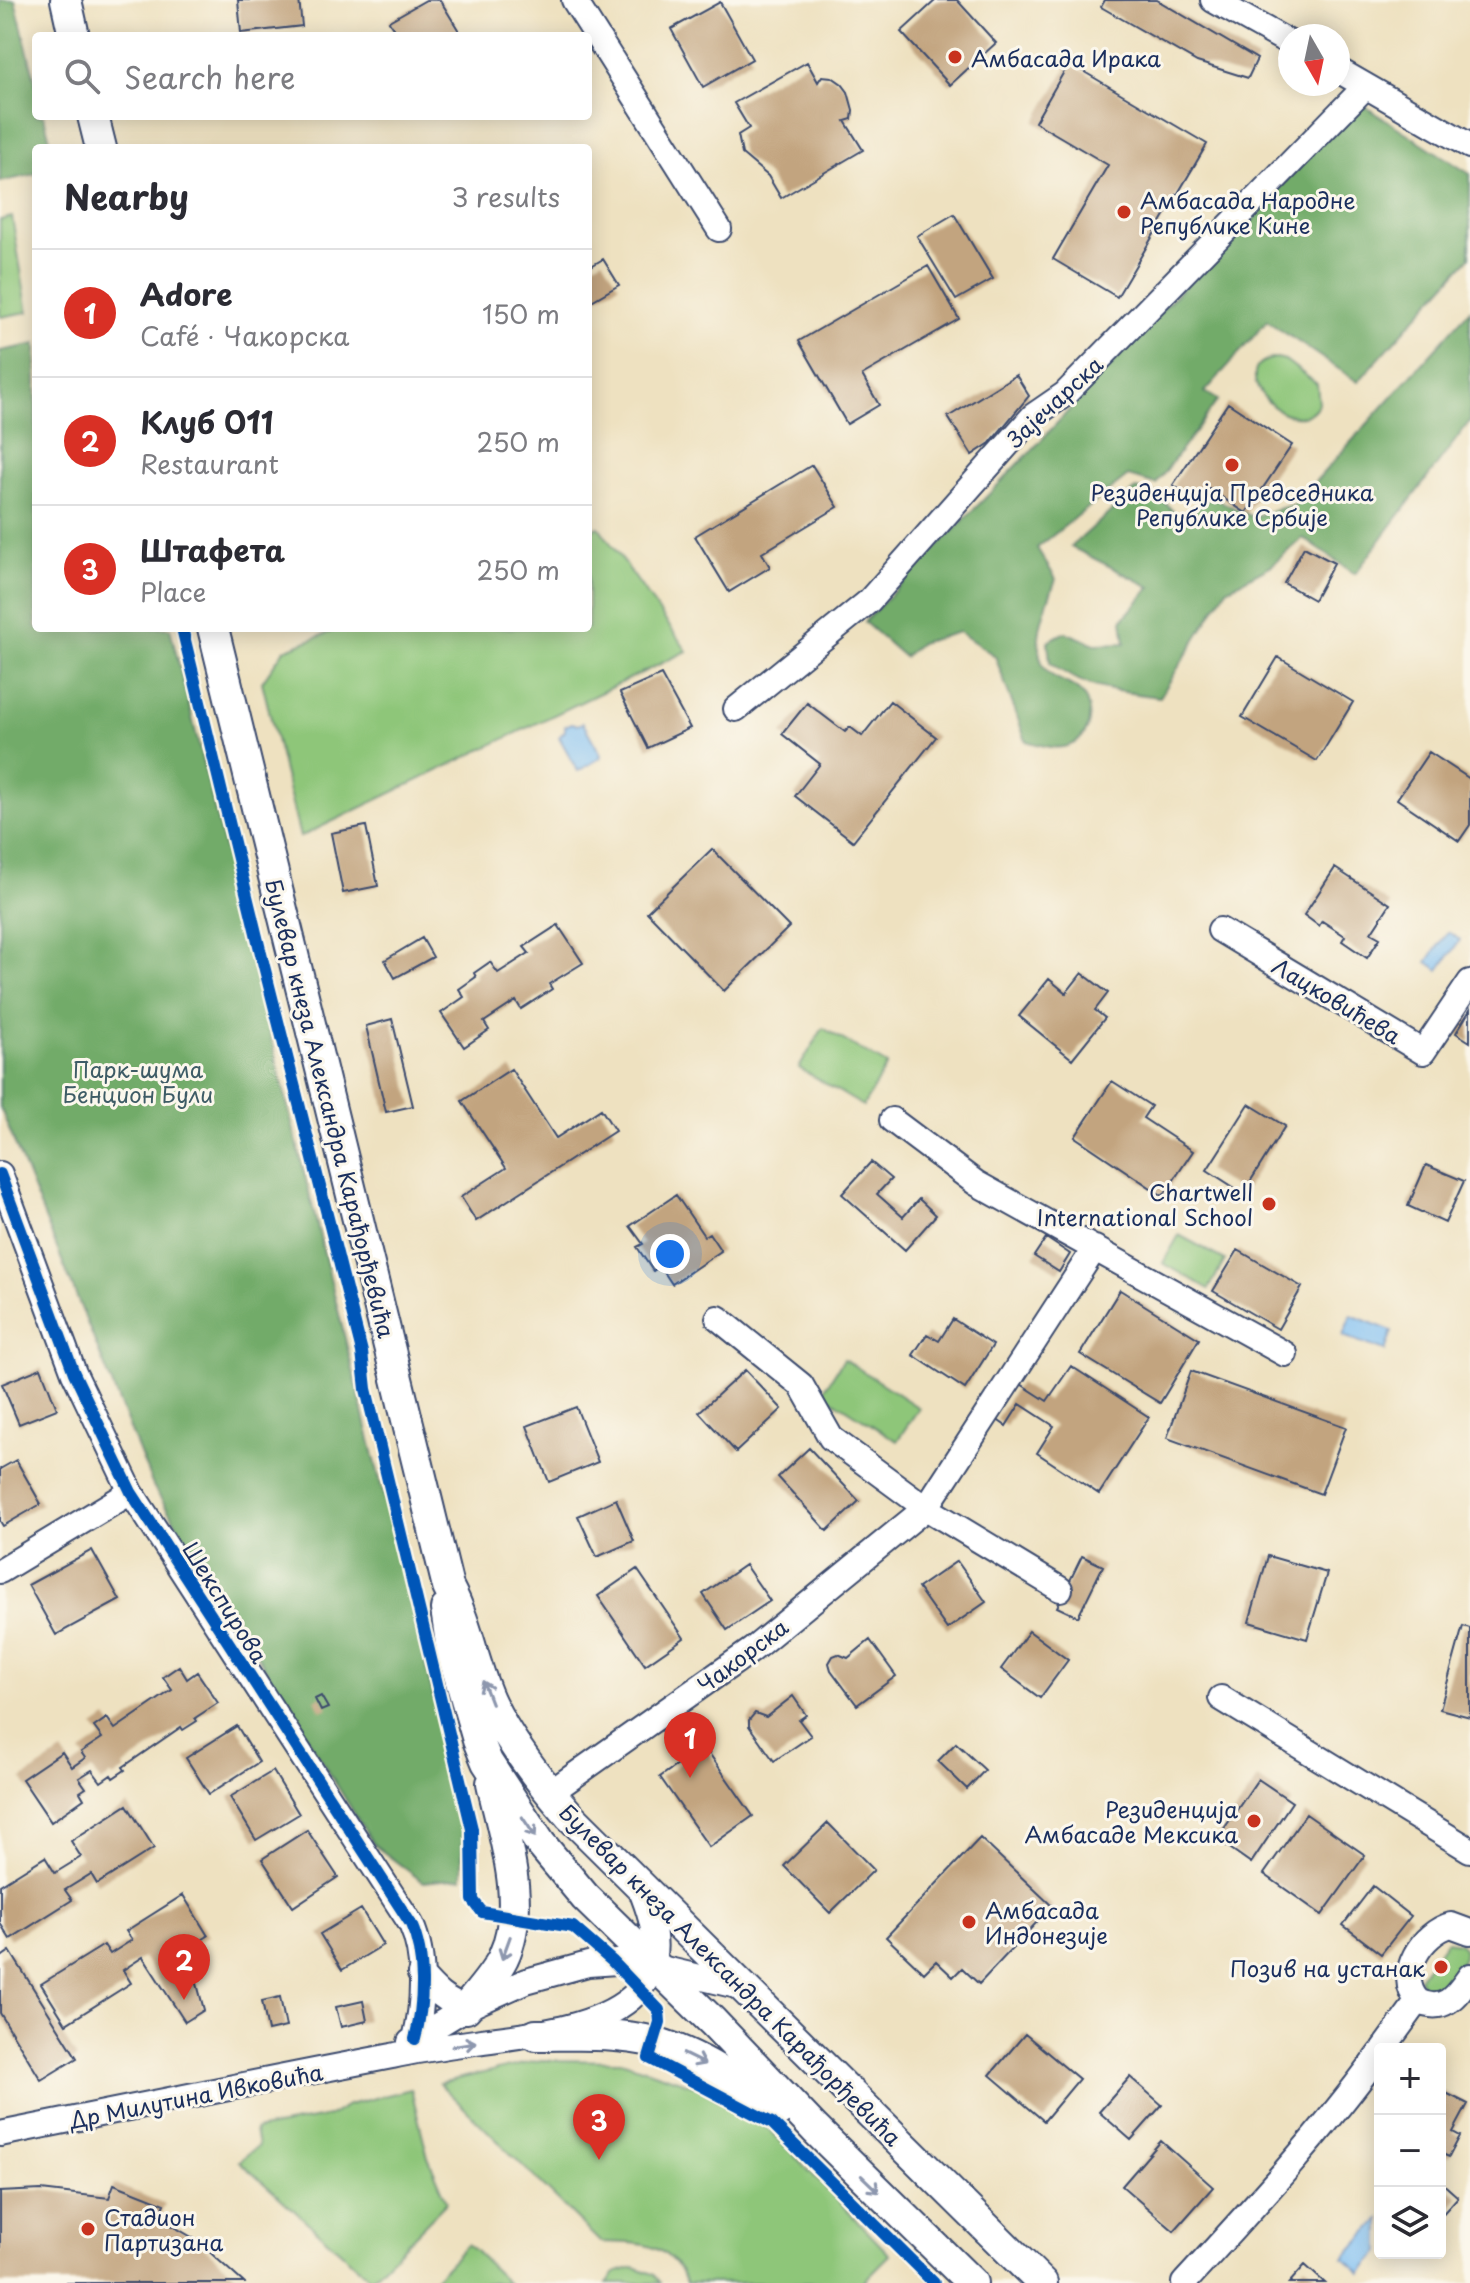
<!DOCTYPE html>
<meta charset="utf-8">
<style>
body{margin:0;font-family:"Playpen Sans",sans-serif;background:#f2f2f3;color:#2b2b33}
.controls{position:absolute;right:24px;bottom:24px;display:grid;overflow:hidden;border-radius:8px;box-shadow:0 4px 20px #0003}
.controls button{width:72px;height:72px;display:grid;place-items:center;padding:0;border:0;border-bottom:2px solid #e1e1e2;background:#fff;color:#2b2b33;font:40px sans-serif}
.compass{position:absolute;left:1278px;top:24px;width:72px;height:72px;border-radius:50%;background:#fff;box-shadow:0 4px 20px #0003;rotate:171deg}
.you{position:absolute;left:670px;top:1254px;width:28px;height:28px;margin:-20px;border:6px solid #fff;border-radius:50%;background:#1a73e8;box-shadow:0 0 0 12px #1a73e833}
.badge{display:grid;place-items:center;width:52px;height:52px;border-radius:50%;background:#d93025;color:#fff;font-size:26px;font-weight:700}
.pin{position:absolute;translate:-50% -66px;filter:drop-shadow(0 2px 4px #0008)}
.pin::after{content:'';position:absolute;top:42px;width:28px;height:24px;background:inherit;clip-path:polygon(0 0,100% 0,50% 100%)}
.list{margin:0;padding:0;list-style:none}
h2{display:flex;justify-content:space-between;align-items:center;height:104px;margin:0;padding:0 32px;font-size:34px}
h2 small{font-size:26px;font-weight:400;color:#7c7c81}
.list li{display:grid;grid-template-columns:52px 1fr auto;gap:24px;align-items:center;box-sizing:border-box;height:128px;padding:0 32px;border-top:2px solid #e1e1e2}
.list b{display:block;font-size:30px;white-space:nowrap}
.list p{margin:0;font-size:26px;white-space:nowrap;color:#7c7c81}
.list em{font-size:26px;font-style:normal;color:#7c7c81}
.icon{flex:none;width:44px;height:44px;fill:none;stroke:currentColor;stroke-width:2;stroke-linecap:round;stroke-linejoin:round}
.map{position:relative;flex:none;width:1470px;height:2283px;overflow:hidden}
.search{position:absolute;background:#fff;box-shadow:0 4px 20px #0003;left:32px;top:32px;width:560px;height:88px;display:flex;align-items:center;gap:20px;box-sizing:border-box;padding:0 28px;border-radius:8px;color:#7c7c81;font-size:30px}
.panel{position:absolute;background:#fff;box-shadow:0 4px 20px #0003;left:32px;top:144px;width:560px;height:488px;border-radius:8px}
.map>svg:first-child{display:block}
</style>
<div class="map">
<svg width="1470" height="2283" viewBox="0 0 1470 2283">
<rect width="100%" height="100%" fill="#fbf7ec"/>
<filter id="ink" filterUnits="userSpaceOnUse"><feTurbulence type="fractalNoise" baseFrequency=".0125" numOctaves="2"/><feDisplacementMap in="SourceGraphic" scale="16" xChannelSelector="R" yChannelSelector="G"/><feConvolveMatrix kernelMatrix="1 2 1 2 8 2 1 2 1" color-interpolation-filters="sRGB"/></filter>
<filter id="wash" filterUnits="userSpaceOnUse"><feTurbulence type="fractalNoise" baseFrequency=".006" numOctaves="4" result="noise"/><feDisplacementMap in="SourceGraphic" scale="32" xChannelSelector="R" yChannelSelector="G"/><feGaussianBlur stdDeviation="1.8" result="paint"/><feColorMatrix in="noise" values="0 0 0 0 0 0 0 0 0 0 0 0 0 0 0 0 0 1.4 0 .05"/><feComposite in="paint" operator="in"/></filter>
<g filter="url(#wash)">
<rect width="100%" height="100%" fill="#eee1c0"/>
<path fill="#8ec679" stroke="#547a6c" stroke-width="2" d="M12 217 28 312 0 317V220Z
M1277 358 1285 360 1317 384 1319 403C1295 448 1217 365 1277 358Z
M599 527 687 651 300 837 262 682 284 650 341 628H588V531Z
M823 1028 887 1065 863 1106 799 1068Z
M1179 1235 1225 1260 1209 1289 1163 1263Z
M844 1359 919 1408 897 1441 822 1393Z
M1446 1941 1460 1943 1465 1950C1464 1961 1438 2005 1424 1990 1421 1987 1421 1982 1419 1978Z
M541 2060 621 2061 695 2086 770 2130 890 2255 862 2283H687C668 2241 641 2243 600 2242L439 2083Z
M411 2089 428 2157 447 2202 371 2279 239 2161 258 2146 255 2130 329 2116 348 2105Z
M467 2244 473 2249 508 2283H430Z
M634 2267 654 2274 661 2283H607L615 2273Z"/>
<path fill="#72ab69" stroke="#466d64" stroke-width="2" d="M0 0H15L36 84V116H44L52 148H36V174L0 182Z
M1360 103 1470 174V257L1358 382 1267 321 1205 392 1218 400 1156 484 1128 476 1037 548 1056 579C1047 604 1031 639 1043 665 1050 680 1067 680 1078 690 1093 702 1093 728 1079 740 1063 753 1044 746 1026 741L995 656 959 632 920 643 904 657 864 622 1033 449 1210 258Z
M1470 310V421L1355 574 1303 538 1272 565 1227 589 1160 697C1114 690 1089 692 1050 663L1048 641 1065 632 1095 644 1125 643 1122 620 1151 587 1071 547 1136 489 1157 494 1181 520 1212 497 1252 517 1295 504Z
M36 344V628H170L463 1817 462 1878 423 1882 373 1844 153 1486 0 1107V351Z"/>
<path fill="#7dbef2" stroke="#4c76a8" stroke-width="2" d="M572 723 577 725 583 723 601 755 600 758 578 771 559 737 565 731V726Z
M1448 932 1460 940 1439 970 1427 962Z
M1351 1315 1392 1331 1385 1351 1343 1336Z
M1380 2219V2252L1361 2273 1344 2258Z"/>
<g id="blocks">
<path fill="#c2a47f" d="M238 0H299L302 26 241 33Z
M426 0H440L462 36H398L389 21Z
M936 0H957L996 43 950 85 901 32Z
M1105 0H1157L1257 59 1248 78 1197 62 1101 7Z
M720 2 752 59 703 87 671 29Z
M807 62 818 82 822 76 832 77 842 84 848 92 853 110 852 119 845 121 863 150 781 198 768 176 742 154 738 135 749 128 734 103Z
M1069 63 1207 144 1117 297 1053 259 1108 165 1035 122Z
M954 214 993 279 956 300 917 236Z
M603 259 619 285 588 303V268Z
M928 266 959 319 862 375 879 405 847 424 799 341Z
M1016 375 1029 396 990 443 972 455 948 417Z
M1228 403 1292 445 1246 513 1208 488 1198 502 1173 485Z
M812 465 838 507 762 553 770 567 729 592 695 536Z
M1304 547 1334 563 1314 600 1284 583Z
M1278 657 1353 702 1317 761 1242 717Z
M661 675 690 728 648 748 620 693Z
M890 701 936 737 853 841 795 796 820 764 782 734 807 703 845 732 850 727 862 736Z
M1429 752 1470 779V825L1459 841 1397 799Z
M366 826 378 886 343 893 331 833Z
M712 849 789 927 724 991 647 912Z
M1335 868 1390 904 1371 933 1380 938 1367 958 1342 941 1345 936 1322 921 1319 926 1304 915Z
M558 925 583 963 549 984 552 989 521 1009 516 1001 484 1022 489 1030 464 1047 441 1013 464 997 459 989 476 977 474 973 490 962 498 973 529 953 524 947Z
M422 938 433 957 395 978 385 960Z
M1082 973 1108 993 1095 1010 1105 1018 1072 1059 1019 1016 1049 979 1066 993Z
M1470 1010V1042L1456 1033Z
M392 1019 413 1106 386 1112 366 1026Z
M511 1069 556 1138 601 1109 615 1131 476 1221 461 1197 506 1168 462 1101Z
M1112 1081 1151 1106 1143 1118 1193 1151 1163 1196 1075 1137Z
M1249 1104 1285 1126 1243 1193 1207 1170Z
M871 1162 891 1179 877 1194 903 1217 919 1199 936 1215 905 1250 842 1194Z
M1426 1165 1464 1181 1445 1223 1408 1206Z
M676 1195 704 1236 709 1233 721 1251 672 1284 660 1266 653 1271 637 1247 643 1244 630 1226Z
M1046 1238 1070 1254 1059 1272 1034 1256Z
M1238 1250 1302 1287 1278 1329 1213 1291Z
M1120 1290 1199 1339 1160 1403 1080 1354Z
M953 1319 993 1345 965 1389 913 1355 927 1334 939 1341Z
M1071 1366 1149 1417 1099 1494 1037 1453 1054 1426 1020 1404 1006 1426 996 1419 1019 1383 1047 1401Z
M41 1368 57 1409 19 1424 2 1384Z
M745 1370 782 1409 736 1452 699 1412Z
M1191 1371 1346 1427 1321 1494 1167 1438Z
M576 1407 598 1462 549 1482 527 1426Z
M809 1448 859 1501 827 1531 778 1477Z
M16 1460 41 1504 3 1526 0 1521V1469Z
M616 1499 634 1541 597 1557 578 1516Z
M92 1550 120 1600 56 1635 28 1585Z
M1082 1556 1103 1566 1078 1617 1057 1607Z
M1268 1556 1327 1573 1307 1639 1249 1622Z
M957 1561 986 1602 947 1629 918 1588Z
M745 1565 770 1601 727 1630 703 1594Z
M637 1569 684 1638 645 1665 598 1596Z
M1463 1626 1470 1628V1717L1440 1709Z
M1029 1631 1068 1660 1040 1698 1001 1669Z
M870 1640 896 1676 857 1705 831 1670 829 1663 833 1656 838 1654 848 1658Z
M179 1666 187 1679 197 1672 218 1703 195 1718 197 1721 183 1730 181 1727 123 1767 125 1770 113 1778 111 1775 101 1782 92 1770 79 1778 86 1788 80 1792 84 1799 51 1822 22 1779 62 1752 72 1767 85 1758 81 1752 102 1738 94 1727 107 1718 115 1729 172 1690 163 1677Z
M321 1696 328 1708 321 1711 315 1699Z
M793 1696 806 1715 799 1720 811 1736 774 1761 749 1726V1720L755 1713 766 1717Z
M237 1726 259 1762 209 1794 186 1758Z
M956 1743 985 1770 967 1789 938 1761Z
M704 1746 753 1816 709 1847 660 1777Z
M273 1771 299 1814 256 1840 230 1797Z
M1258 1779 1292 1802 1251 1863 1217 1839Z
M127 1805 154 1848 97 1884 91 1874 65 1890 72 1900 10 1939 0 1923V1885L45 1857 55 1873 81 1857 71 1841Z
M1306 1814 1365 1855 1322 1915 1264 1874Z
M828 1823 874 1870 830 1913 784 1866Z
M307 1830 338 1877 293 1907 262 1859Z
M980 1838 1052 1906 979 1984 962 1968 953 1977 936 1961 924 1973 886 1937Z
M1373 1886 1411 1916 1381 1954 1343 1925Z
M183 1895 208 1936 180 1953 196 1980 204 2010 185 2022 143 1957 123 1970 131 1983 66 2024 41 1984 104 1945 110 1954 132 1940 126 1931Z
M361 1909 383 1945 342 1970 320 1934Z
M10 1951 77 2058 41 2080 0 2013V1958Z
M280 1997 286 2027 268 2031 262 2001Z
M363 2001 367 2021 341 2027 336 2007Z
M1025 2034 1079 2079 1044 2121 990 2075Z
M1130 2077 1162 2105 1131 2140 1099 2112Z
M1440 2090 1468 2104 1453 2132 1460 2136 1449 2157 1440 2153Z
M1161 2141 1213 2187 1174 2231 1122 2186Z
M1440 2181 1458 2197 1440 2217Z
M114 2184 165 2204 159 2218 195 2239 244 2283H0V2192L41 2190 109 2198Z
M1305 2265 1325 2283H1289Z"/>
</g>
</g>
<g filter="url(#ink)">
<use href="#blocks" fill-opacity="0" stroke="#3b4a6d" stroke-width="2"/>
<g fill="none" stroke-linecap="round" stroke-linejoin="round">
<g stroke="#3b4a6d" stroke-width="28">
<path id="minor" d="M574 0 719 229
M1213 0 1290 43
M1338 70 1470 146
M736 709 869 601 1033 416 1065 394 1366 86
M1220 930 1423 1052 1470 982
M892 1120 976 1183 1285 1354
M0 1174 74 1373 131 1492 411 1924C426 1957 424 2004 415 2039
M718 1318 801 1385 831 1438 926 1508 1060 1589
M0 1571 131 1492
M1221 1698 1470 1850
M551 1792 752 1650 926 1508 1095 1248
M1470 1932 1451 1925C1423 1932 1394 1975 1418 2001 1444 2014 1456 1996 1470 1976
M420 1974C435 1991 444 2001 466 2008
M410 2042 466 2008 526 1981 588 1964 631 1961 741 1987
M1383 2049 1418 2001
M0 2134C130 2107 261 2081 392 2056 419 2050 447 2046 475 2042 523 2035 592 2031 631 1998 666 1967 656 1926 640 1888
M1184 2283C1252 2209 1321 2134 1380 2053"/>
</g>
<g stroke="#3b4a6d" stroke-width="34">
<path id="major" d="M66 0 74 36
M93 116 101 148
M213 628 448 1587C469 1627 473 1666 491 1704 510 1743 541 1783 570 1816L1042 2283
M446 1609 452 1650 478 1740 487 1762 540 1843 585 1897 713 2022 815 2129 972 2283
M466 2008C479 1992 494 1976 503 1958 528 1904 504 1838 492 1783
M536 2035C575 2035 615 2032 654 2042 699 2054 741 2084 779 2111"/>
</g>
<use href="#minor" stroke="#fff" stroke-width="24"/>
<use href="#major" stroke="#fff" stroke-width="30"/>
<g stroke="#fbf7ec" stroke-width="17">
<path id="cycleway" d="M182 628 264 966 362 1352 366 1389 472 1829 473 1900 482 1912 573 1927 612 1961 659 2010 660 2022 649 2058 772 2123 934 2283
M0 1174 74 1373 131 1492 411 1924C426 1957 424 2004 415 2039"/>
</g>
<use href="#cycleway" stroke="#0057b8" stroke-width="12"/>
</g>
<defs><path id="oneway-shaft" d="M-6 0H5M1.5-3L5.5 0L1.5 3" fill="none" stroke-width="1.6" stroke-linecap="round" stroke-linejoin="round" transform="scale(2)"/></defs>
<g stroke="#8d97ae">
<use href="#oneway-shaft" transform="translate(487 1692) rotate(-111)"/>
<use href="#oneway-shaft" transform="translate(529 1827) rotate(56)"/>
<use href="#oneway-shaft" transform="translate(506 1948) rotate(110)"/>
<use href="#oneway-shaft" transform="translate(464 2044) rotate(-9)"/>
<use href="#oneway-shaft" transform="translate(694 2059) rotate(26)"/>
<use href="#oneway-shaft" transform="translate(870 2184) rotate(44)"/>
</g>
</g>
<g fill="#c8321e" stroke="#fbf7ec" stroke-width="3">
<circle cx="955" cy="57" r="8"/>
<circle cx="1124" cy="212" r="8"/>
<circle cx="1232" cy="465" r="8"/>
<circle cx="1269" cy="1204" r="8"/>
<circle cx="1254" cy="1821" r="8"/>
<circle cx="969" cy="1922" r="8"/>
<circle cx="1441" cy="1967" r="8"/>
<circle cx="88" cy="2229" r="8"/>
</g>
<g text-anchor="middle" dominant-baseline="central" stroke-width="6" stroke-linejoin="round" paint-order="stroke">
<g font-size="22" fill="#1b2f5e" stroke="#fbf7ec" text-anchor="start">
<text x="971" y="57">Амбасада Ирака</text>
<text x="1140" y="199">Амбасада Народне<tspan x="1140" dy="25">Републике Кине</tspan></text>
<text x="1232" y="491" text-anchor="middle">Резиденција Председника<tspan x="1232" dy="25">Републике Србије</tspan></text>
<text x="1253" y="1191" text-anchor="end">Chartwell<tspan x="1253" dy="25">International School</tspan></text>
<text x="1238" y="1808" text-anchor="end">Резиденција<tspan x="1238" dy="25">Амбасаде Мексика</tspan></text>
<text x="985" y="1909">Амбасада<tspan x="985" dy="25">Индонезије</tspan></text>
<text x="1425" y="1967" text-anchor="end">Позив на устанак</text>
<text x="104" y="2216">Стадион<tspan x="104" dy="25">Партизана</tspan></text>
</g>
<g font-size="22" fill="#1b2f5e" stroke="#fbf7ec">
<text transform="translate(1054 401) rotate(-43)">Зајечарска</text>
<text transform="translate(1337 1000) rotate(31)">Лацковићева</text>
<text transform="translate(331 1108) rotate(76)">Булевар кнеза Александра Карађорђевића</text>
<text transform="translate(226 1602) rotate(58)">Шекспирова</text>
<text transform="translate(742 1655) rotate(-37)">Чакорска</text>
<text transform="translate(731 1974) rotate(45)">Булевар кнеза Александра Карађорђевића</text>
<text transform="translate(196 2095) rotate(-11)">Др Милутина Ивковића</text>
</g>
<g font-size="22" fill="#3e5c66" stroke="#fbf7ec">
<text x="138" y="1068">Парк-шума<tspan x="138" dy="25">Бенцион Були</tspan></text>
</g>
</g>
</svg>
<div class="controls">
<button>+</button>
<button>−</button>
<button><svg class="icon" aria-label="layers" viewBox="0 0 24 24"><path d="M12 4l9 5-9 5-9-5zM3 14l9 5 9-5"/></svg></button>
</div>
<svg class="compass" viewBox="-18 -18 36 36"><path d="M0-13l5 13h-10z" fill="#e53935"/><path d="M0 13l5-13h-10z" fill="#7c7c81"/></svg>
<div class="you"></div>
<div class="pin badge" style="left:690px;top:1778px">1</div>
<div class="pin badge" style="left:184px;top:2000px">2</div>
<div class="pin badge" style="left:599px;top:2160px">3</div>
<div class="search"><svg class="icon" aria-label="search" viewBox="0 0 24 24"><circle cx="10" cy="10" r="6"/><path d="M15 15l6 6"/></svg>Search here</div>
<section class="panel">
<h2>Nearby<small>3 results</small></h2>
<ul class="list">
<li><span class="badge">1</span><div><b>Adore</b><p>Café · Чакорска</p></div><em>150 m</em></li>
<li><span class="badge">2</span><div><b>Клуб 011</b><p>Restaurant</p></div><em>250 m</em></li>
<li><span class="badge">3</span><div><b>Штафета</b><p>Place</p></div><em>250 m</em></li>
</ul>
</section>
</div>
